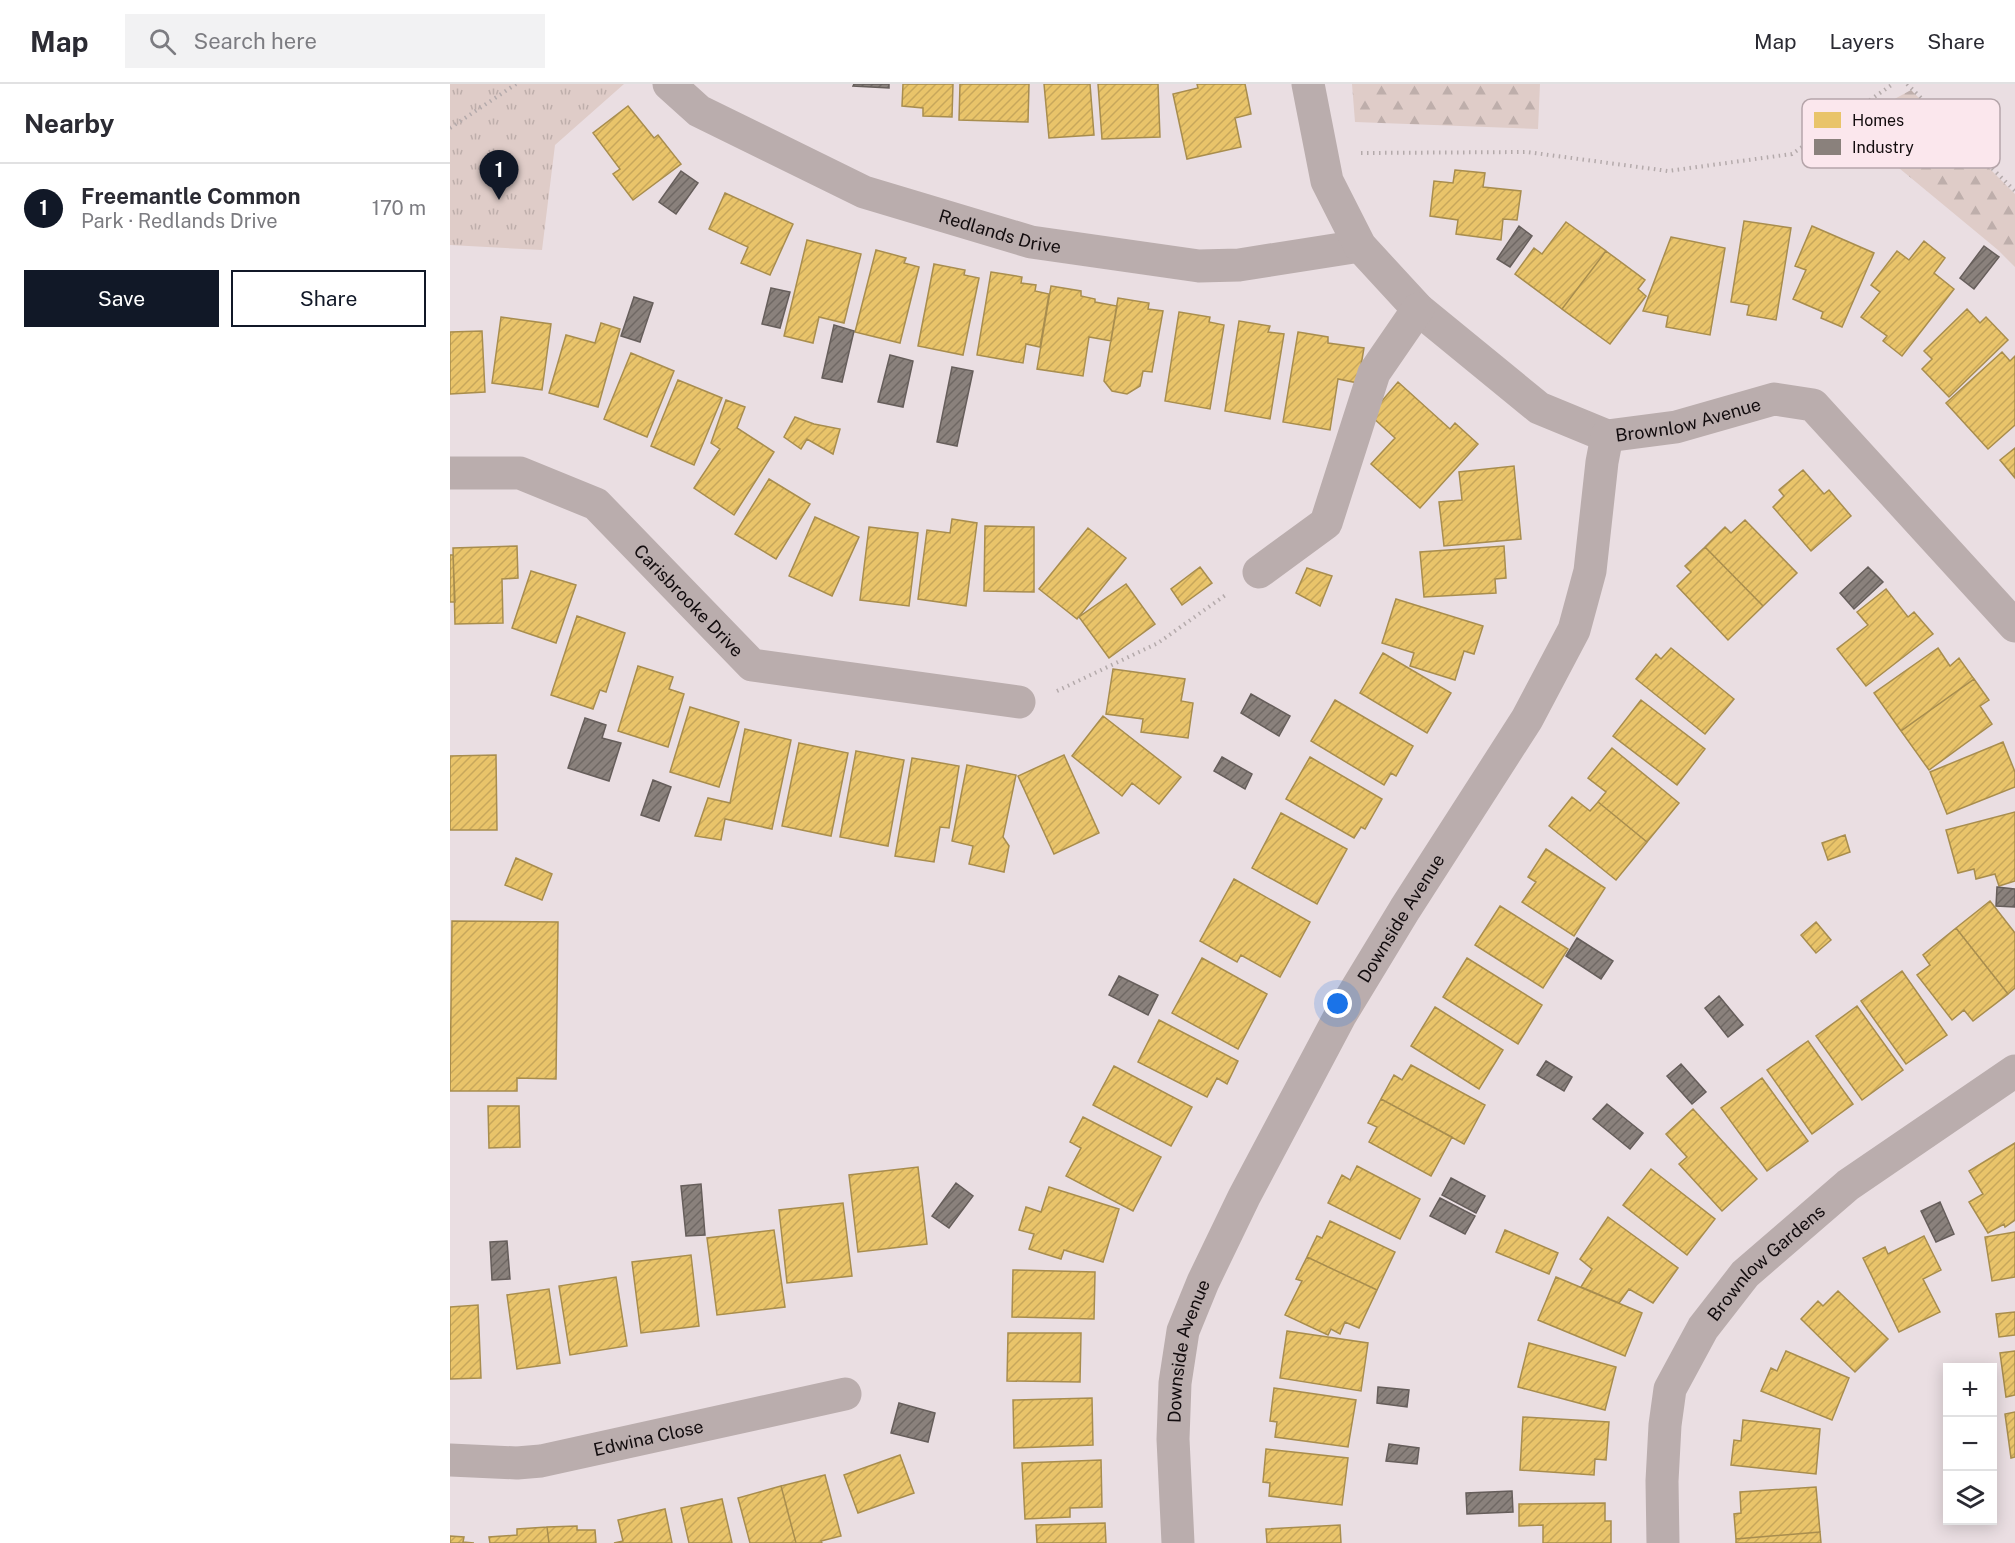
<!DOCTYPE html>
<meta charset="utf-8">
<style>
body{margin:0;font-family:"Public Sans",sans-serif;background:#f2f2f3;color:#2b2b33}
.controls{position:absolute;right:18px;bottom:18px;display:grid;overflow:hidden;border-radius:0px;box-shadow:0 3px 15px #0003}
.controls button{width:54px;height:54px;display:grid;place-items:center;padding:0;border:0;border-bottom:2px solid #e1e1e2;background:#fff;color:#2b2b33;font:30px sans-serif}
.you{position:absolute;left:888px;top:920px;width:21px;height:21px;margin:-15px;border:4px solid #fff;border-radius:50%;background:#1a73e8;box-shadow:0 0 0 9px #1a73e833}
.badge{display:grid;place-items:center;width:39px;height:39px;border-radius:50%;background:#111827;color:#fff;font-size:20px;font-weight:700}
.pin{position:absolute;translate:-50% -50px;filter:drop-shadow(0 2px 3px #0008)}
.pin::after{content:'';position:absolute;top:32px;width:21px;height:18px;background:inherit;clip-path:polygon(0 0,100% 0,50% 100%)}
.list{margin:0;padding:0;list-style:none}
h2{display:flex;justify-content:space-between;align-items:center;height:78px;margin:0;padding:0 24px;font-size:26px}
h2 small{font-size:20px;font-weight:400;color:#7c7c81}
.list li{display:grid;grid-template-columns:39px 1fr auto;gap:18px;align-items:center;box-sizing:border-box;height:90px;padding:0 24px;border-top:2px solid #e1e1e2}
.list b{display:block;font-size:22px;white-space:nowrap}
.list p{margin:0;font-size:20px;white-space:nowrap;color:#7c7c81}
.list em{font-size:20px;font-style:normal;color:#7c7c81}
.actions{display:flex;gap:12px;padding:18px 24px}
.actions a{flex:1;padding:14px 0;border:2px solid #111827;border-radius:0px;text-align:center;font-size:21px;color:#111827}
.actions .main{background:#111827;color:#fff}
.icon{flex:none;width:33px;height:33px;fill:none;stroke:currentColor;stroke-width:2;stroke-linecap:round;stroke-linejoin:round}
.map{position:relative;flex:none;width:1565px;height:1459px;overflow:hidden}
header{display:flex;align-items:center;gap:36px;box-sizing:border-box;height:84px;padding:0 30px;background:#fff;border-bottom:2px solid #e1e1e2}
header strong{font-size:28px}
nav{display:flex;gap:33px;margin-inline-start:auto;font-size:21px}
.search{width:420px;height:54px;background:#f2f2f3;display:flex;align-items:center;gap:15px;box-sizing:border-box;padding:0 21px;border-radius:0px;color:#7c7c81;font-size:22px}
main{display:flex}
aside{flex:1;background:#fff}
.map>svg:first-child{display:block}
</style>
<header>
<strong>Map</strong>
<div class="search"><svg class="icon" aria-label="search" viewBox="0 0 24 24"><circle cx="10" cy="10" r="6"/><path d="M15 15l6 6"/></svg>Search here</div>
<nav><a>Map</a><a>Layers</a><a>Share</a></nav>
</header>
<main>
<aside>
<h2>Nearby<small></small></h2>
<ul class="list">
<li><span class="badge">1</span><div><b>Freemantle Common</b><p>Park · Redlands Drive</p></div><em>170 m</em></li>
</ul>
<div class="actions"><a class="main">Save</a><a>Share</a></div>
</aside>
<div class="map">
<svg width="1565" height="1459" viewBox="0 0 1565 1459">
<defs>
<pattern id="forest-firs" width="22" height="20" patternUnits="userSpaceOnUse" patternTransform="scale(1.5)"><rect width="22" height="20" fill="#dfccc8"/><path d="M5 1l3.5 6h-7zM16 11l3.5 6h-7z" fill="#beaeab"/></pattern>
<pattern id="park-tufts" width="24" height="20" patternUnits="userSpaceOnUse" patternTransform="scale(1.5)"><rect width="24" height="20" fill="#dfccc8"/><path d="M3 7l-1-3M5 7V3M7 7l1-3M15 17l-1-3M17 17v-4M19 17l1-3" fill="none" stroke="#beaeab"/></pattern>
<pattern id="homes-hatch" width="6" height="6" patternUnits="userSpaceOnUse" patternTransform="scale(1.5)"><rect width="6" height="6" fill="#e9c46a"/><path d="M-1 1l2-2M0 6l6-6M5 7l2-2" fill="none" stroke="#c7a75b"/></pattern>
<pattern id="industry-hatch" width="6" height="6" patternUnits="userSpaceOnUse" patternTransform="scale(1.5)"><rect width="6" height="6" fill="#8a817c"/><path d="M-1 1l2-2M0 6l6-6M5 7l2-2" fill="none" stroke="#6f6864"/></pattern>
</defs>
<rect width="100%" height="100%" fill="#eadee2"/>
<path fill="url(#forest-firs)" d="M902 0H1090L1088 45 905 38Z
M1461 6 1565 110V183L1548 166 1426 65 1360 61Z"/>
<path fill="url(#park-tufts)" d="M0 0H174L105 61 92 166 0 161Z"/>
<path fill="url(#homes-hatch)" stroke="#a88d4e" stroke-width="1.5" d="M453 0H503L502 33 473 32V24L452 22Z
M510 0H579L578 38 509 36Z
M594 0H640L644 51 599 54Z
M648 0H708L710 53 652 55Z
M747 0H795L801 30 785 34 791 63 737 75 723 10 748 4Z
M178 22 204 54 208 51 231 80 183 116 163 90 170 85 143 49Z
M1005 86 1035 89 1033 103 1071 107 1067 136 1053 135 1051 156 1006 150 1008 136 980 132 984 97 1003 99Z
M275 109 343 140 320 191 291 179 298 163 259 145Z
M1294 137 1341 144 1326 236 1297 231 1299 221 1281 218Z
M1116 138 1156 167 1112 225 1065 190 1084 164 1092 170Z
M1362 142 1424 169 1392 243 1371 234 1373 228 1343 215 1356 186 1345 182Z
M1221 153 1275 164 1260 251 1216 243 1218 232 1193 227Z
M357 156 411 170 394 239 369 233 363 259 334 252Z
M1474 157 1495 174 1484 189 1504 205 1452 272 1433 257 1437 252 1411 233 1430 208 1421 201 1447 167 1459 176Z
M426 166 456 174 454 179 469 183 450 259 405 248Z
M1156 167 1195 196 1188 205 1196 212 1160 260 1112 225Z
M484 180 515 186 514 191 529 194 513 271 468 262Z
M541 188 572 193 571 199 586 201 585 207 599 210 590 263 576 260 573 279 527 271Z
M601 202 631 207V212L645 215V218L667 222 661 257 639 253 633 292 587 285Z
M668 214 699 219 698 225 713 227 702 288 693 287 690 302 677 310 662 307 654 297Z
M1517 225 1530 239 1536 233 1558 256 1499 313 1472 285 1482 275 1474 267Z
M729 228 760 233 759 238 774 241 760 325 715 317Z
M51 233 101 240 92 306 42 299Z
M789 237 820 242 818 248 834 250 820 335 775 327Z
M151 239 170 245 148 323 99 309 116 251 145 259Z
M32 247 35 308 0 310V248Z
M848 248 878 253V259L914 264 908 299 888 295 880 346 833 338Z
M1552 268 1560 277 1565 272V341L1538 365 1496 319Z
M181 269 224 287 197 353 154 335Z
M228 296 272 314 244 381 201 362Z
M948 298 1000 345 1005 339 1028 360 970 424 921 380 945 354 920 331Z
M276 316 295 323 287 344 324 368 284 431 244 404 270 365 261 359Z
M345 333 364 340 390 345 383 370 357 355 351 365 334 353Z
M1565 364V394L1550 376Z
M1064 382 1071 455 994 462 989 418 1012 416 1009 388Z
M1353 386 1374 410 1379 406 1401 432 1361 467 1323 423 1334 412 1329 406Z
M319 395 360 420 326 475 285 450Z
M365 433 409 453 382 512 339 492Z
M502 435 527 439 516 522 468 515 477 446 500 449Z
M1295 436 1347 489 1313 522 1255 463 1275 443 1281 449Z
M535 442 584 443V508L534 507Z
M419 443 468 449 459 522 410 516Z
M638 444 676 474 627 535 589 505Z
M67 462 68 494 52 495 53 539 5 540 3 464Z
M1054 462 1056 494 1045 495 1046 509 974 513 970 468Z
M1255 463 1313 522 1278 556 1227 502 1241 488 1235 482Z
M0 471H3L5 518H0Z
M750 483 762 499 732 521 721 505Z
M857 484 882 492 870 522 846 509Z
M81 487 126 501 106 559 62 544Z
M676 500 705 540 659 574 629 533Z
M1436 505 1458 533 1464 528 1483 550 1416 602 1387 565 1418 541 1407 528Z
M946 515 1033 542 1024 570 1014 567 1005 596 960 582 964 569 932 559Z
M127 532 175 549 156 608 150 606 143 625 101 611Z
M1221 564 1284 615 1255 650 1186 595 1206 570 1211 575Z
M1488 564 1500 582 1509 574 1524 595 1451 647 1424 609Z
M933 569 1001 609 977 649 910 609Z
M188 582 223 593 219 605 234 610 218 663 168 647Z
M663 585 735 595 731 617 743 619 738 654 691 648 693 635 656 630Z
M1524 595 1539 616 1530 622 1542 640 1479 686 1451 647Z
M885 616 963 662 946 692 941 689 934 701 861 657Z
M1191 616 1255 665 1227 701 1163 652Z
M240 623 289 638 269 703 220 688Z
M653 632 731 693 709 720 682 699 672 712 622 672Z
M295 645 341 656 322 745 275 735 271 756 245 752 258 714 280 719Z
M1553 658 1565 688V703L1497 730 1480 688Z
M349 659 398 669 381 752 332 742Z
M1162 664 1229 719 1197 758 1148 718 1156 708 1138 694Z
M406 667 454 676 438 762 390 753Z
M46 671 47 746H0V672Z
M614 671 649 749 604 770 568 692Z
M860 673 932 715 915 745 911 743 904 754 836 715Z
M462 674 509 682 499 744 490 743 484 778 445 772Z
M517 681 566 691 553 753 559 762 554 788 519 780 523 762 502 757Z
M1122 713 1140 727 1148 718 1197 758 1166 796 1099 742Z
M1565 728V797L1549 802 1545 790 1526 795 1524 785 1508 789 1496 746Z
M831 729 897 765 867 820 802 784Z
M1395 751 1400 768 1378 776 1372 759Z
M1096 765 1155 804 1124 852 1072 818 1086 798 1078 793Z
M66 774 102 790 92 816 55 801Z
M784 795 860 838 830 893 791 871 787 878 750 857Z
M1540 817 1565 849V904L1558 910 1506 844Z
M1050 822 1118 865 1093 904 1025 861Z
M2 837 108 838 106 995 67 994V1007H0Z
M1366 838 1381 856 1366 869 1351 851Z
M1506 844 1558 910 1523 937 1514 926 1502 936 1467 891 1480 881 1473 871Z
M752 874 817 910 788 965 722 929Z
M1017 874 1092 921 1068 960 993 913Z
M1452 887 1497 951 1456 980 1411 917Z
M1407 922 1453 986 1412 1016 1366 952Z
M985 923 1053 966 1029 1005 961 962Z
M709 936 788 977 777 1000 767 994 757 1013 688 978Z
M1358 957 1403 1020 1362 1050 1317 986Z
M961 981 1035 1021 1014 1060 931 1015 944 991 952 996Z
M664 982 742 1023 721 1062 643 1021Z
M1312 994 1358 1057 1317 1087 1271 1024Z
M931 1015 1002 1053 981 1092 919 1058 927 1043 918 1039Z
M38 1022H69L70 1063 39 1064Z
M1243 1025 1307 1095 1272 1127 1229 1080 1237 1073 1216 1050Z
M633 1033 711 1073 683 1127 616 1092 631 1064 620 1058Z
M1565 1059V1136L1555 1143 1554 1140 1538 1149 1519 1118 1533 1110 1519 1087Z
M907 1082 970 1115 950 1155 878 1119 892 1091 900 1096Z
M468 1083 477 1160 408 1168 399 1091Z
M1201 1085 1265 1135 1237 1171 1173 1121Z
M599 1103 669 1125 653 1178 614 1166 611 1175 579 1165 584 1150 569 1146 576 1123 591 1128Z
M393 1119 402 1192 337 1199 329 1126Z
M1158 1133 1228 1184 1203 1219 1179 1205 1169 1219 1131 1203 1142 1185 1130 1175Z
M880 1137 945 1168 927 1206 857 1173 867 1152 872 1154Z
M324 1146 335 1223 267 1231 257 1154Z
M1055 1146 1108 1169 1099 1190 1046 1168Z
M1565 1148V1193L1542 1197 1535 1153Z
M1474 1152 1491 1186 1473 1195 1490 1228 1449 1248 1413 1174 1435 1163 1438 1170Z
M241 1171 249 1242 191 1249 182 1178Z
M857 1173 927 1206 909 1244 895 1238 890 1250 881 1245 878 1251 835 1231 852 1197 846 1195Z
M563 1186 645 1188 644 1235 562 1233Z
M166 1193 177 1262 120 1271 109 1202Z
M1106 1193 1192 1229 1175 1272 1088 1236Z
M99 1205 110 1279 67 1285 57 1211Z
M1388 1207 1438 1255 1405 1288 1351 1235 1368 1217 1373 1222Z
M28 1221 31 1294 0 1295V1223Z
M1565 1228V1251L1549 1253 1546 1230Z
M837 1247 918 1259 911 1307 830 1294Z
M558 1249H631L630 1298 557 1297Z
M1079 1259 1166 1283 1155 1326 1068 1303Z
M1336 1267 1399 1294 1382 1336 1311 1307 1321 1284 1327 1287Z
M1565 1267V1311L1556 1313 1550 1269Z
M824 1304 906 1316 898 1363 825 1353 827 1338 820 1337Z
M642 1314 643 1361 564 1364 563 1316Z
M1565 1328V1373L1561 1374 1555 1330Z
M1073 1333 1159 1338 1156 1376 1145 1375 1144 1391 1070 1386Z
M1293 1336 1370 1345 1366 1390 1281 1381 1284 1356 1291 1357Z
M816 1365 898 1374 892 1421 819 1412 820 1399 813 1398Z
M450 1371 464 1409 408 1429 394 1391Z
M651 1376 652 1423 620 1424V1433L575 1435 572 1379Z
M375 1391 391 1452 371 1457 372 1459H346L331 1402Z
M331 1402 346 1459H300L288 1414Z
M1366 1403 1370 1448 1286 1455 1284 1430 1291 1429 1290 1408Z
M272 1415 282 1459H239L231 1424Z
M1155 1419V1437H1161V1459H1093V1441L1069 1442V1420Z
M215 1425 222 1459H164L173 1457 168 1436Z
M655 1439 656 1459H587L586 1441Z
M890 1441 891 1459H817L816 1445Z
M127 1442V1446H145L146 1459H99L97 1443Z
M97 1443 99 1459H40L39 1453 67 1451V1445Z
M1370 1448 1371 1459H1286V1455Z
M0 1452 14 1453 13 1458 24 1459H0Z"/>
<path fill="url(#industry-hatch)" stroke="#665e5b" stroke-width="1.5" d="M404 0H439V4L403 2Z
M231 87 248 99 226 130 209 118Z
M1069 142 1082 152 1060 183 1047 175Z
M1534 162 1549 173 1524 205 1510 194Z
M321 204 340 208 330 244 312 240Z
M184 213 203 219 190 258 171 252Z
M384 241 404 247 392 298 372 294Z
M440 271 463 277 453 323 428 318Z
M502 283 523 287 507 362 487 358Z
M1418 483 1433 498 1404 525 1390 509Z
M801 610 840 632 829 652 791 629Z
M135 634 156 641 152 654 171 659 159 697 118 684Z
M772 673 802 690 795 705 764 687Z
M203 696 221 703 209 737 191 731Z
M1547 803 1565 805V823L1546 822Z
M1127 854 1163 877 1151 895 1116 872Z
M669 892 708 911 698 931 659 911Z
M1269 912 1293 941 1278 953 1255 924Z
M1096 977 1122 993 1114 1007 1087 991Z
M1231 980 1256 1008 1242 1020 1217 992Z
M1157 1020 1193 1049 1180 1065 1143 1035Z
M1001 1094 1035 1112 1026 1129 992 1111Z
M506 1099 523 1112 499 1144 482 1132Z
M251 1100 255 1151 236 1152 231 1102Z
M990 1114 1025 1132 1015 1150 980 1132Z
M1490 1118 1504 1150 1486 1158 1471 1127Z
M57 1157 60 1195 42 1196 40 1158Z
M928 1303 959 1306 957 1323 927 1319Z
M449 1319 485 1329 478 1358 441 1349Z
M939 1360 969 1364 967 1380 936 1377Z
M1062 1407 1063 1428 1017 1430 1016 1409Z"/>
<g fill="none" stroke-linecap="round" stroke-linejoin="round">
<path stroke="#b4aaab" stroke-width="4" stroke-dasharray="1.5 4.5" stroke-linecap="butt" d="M1457 0 1565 107
M0 44 66 0
M911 69 1077 68 1218 87 1342 70 1443 0
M607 607 708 559 777 510"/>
<g stroke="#baadad" stroke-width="33">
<path id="s1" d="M219 0 249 27 414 108 581 158 749 182 789 181 910 162"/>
<path id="s2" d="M858 0 877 97 910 162 968 225 1089 324 1157 352 1226 343 1324 315 1363 321 1565 542"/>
<path id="s3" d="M0 389H70L146 420 302 581 569 618"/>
<path d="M809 488 876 439 924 289 968 225"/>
<path id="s4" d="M0 1376 67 1379 91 1377 395 1310"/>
<path id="s5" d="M728 1459 723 1355 725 1299 733 1247 753 1198 794 1113 890 932 955 825 1077 635 1124 546 1140 487 1152 378 1157 352"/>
<path id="s6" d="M1213 1459 1212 1397 1215 1341 1220 1305 1253 1244 1295 1190 1398 1101 1565 987"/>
</g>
</g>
<g text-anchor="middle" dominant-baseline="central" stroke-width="6" stroke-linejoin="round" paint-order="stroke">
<g font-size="18" fill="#120c0e" stroke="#fbe7ed">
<text stroke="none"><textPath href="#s1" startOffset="366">Redlands Drive</textPath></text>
<text stroke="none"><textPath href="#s2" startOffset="570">Brownlow Avenue</textPath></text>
<text stroke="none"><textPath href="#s3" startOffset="286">Carisbrooke Drive</textPath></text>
<text stroke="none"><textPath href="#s5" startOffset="680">Downside Avenue</textPath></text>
<text stroke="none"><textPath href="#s6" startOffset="315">Brownlow Gardens</textPath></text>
<text stroke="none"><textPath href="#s5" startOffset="194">Downside Avenue</textPath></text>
<text stroke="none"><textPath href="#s4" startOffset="201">Edwina Close</textPath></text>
</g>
</g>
<rect x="1352" y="15" width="198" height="69" rx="9" fill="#fbe7ed" stroke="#b5a5aa" stroke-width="1.5"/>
<rect x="1364" y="28" width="27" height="16" fill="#e9c46a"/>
<rect x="1364" y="55" width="27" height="16" fill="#8a817c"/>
<g font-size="16" fill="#120c0e">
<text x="1402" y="42">Homes</text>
<text x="1402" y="69">Industry</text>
</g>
</svg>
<div class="controls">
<button>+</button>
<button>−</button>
<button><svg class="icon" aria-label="layers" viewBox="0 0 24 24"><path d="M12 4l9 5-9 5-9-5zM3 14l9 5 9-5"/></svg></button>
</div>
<div class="you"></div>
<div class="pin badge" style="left:49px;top:116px">1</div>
</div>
</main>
